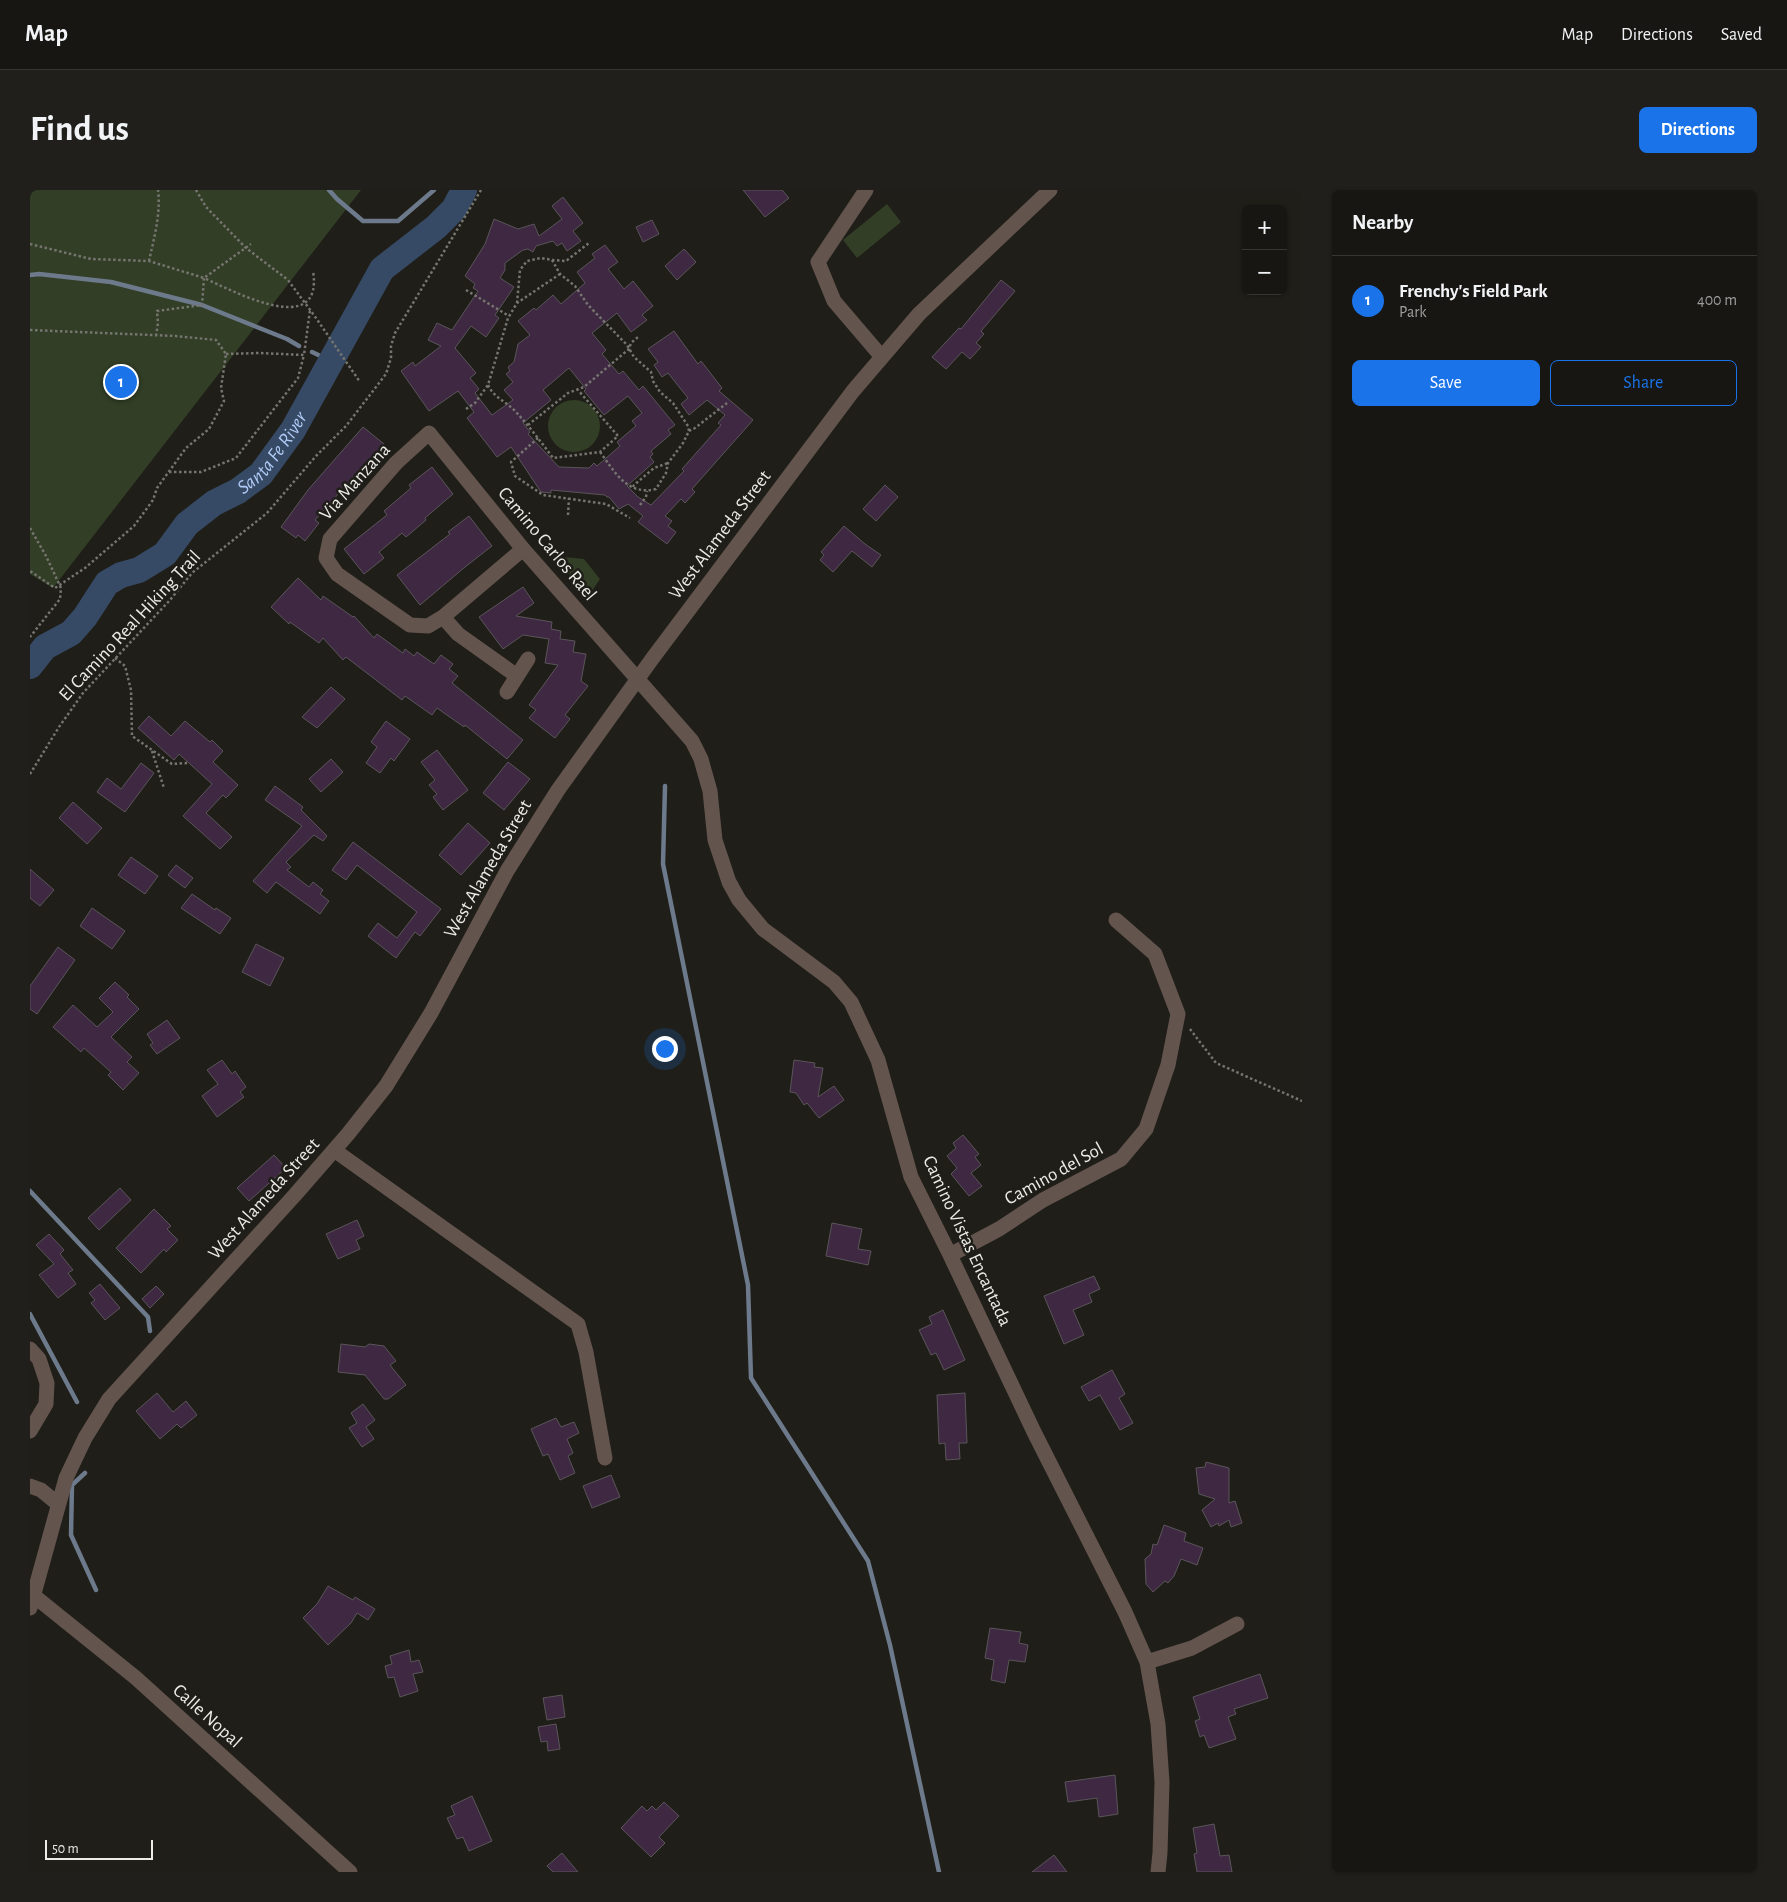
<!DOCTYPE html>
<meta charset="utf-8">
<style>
body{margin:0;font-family:"Alegreya Sans",sans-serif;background:#201f1b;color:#f1f3f6}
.controls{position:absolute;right:15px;top:15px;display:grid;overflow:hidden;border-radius:8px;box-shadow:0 1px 4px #0004}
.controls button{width:45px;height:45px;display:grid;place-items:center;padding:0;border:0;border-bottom:1px solid #363532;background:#171612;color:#f1f3f6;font:25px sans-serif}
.scale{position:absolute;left:15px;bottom:12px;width:108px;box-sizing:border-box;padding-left:5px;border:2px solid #ecebe7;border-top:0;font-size:14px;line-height:18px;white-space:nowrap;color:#ecebe7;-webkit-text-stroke:4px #1f1e18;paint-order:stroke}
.you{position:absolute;left:634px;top:858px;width:18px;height:18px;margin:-12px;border:4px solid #fff;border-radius:50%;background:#1a73e8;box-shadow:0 0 0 8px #1a73e833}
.badge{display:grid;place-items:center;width:32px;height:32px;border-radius:50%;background:#1a73e8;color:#fff;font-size:16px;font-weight:700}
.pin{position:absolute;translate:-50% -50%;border:2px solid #fff;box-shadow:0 1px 5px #0006}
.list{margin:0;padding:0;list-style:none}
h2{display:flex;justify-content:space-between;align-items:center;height:65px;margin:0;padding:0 20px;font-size:21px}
h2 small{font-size:16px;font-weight:400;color:#9e9f9f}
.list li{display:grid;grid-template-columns:32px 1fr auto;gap:15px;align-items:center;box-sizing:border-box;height:90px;padding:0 20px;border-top:1px solid #363532}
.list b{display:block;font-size:19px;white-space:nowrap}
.list p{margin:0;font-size:16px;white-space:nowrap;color:#9e9f9f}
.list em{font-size:16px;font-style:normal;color:#9e9f9f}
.actions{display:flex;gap:10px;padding:15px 20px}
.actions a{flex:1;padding:11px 0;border:1px solid #1a73e8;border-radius:8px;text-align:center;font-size:18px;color:#1a73e8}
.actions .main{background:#1a73e8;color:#fff}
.map{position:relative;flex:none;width:1272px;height:1682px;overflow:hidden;border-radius:8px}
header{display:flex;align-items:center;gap:30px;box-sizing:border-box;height:70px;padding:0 25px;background:#171612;border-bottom:1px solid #363532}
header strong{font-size:24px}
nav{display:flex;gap:28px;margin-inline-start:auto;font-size:18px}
.intro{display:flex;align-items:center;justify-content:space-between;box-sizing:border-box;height:120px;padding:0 30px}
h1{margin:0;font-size:35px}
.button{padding:12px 22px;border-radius:8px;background:#1a73e8;color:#fff;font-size:18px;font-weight:700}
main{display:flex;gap:30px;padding:0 30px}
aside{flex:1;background:#171612;border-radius:8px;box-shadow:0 1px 4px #0004}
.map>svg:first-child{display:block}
</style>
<header>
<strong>Map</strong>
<nav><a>Map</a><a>Directions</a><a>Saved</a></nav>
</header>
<div class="intro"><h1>Find us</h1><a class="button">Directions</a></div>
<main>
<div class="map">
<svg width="1272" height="1682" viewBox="0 0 1272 1682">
<rect width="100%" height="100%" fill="#1f1e18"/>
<path fill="#323e26" d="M0 0H331L23 398 0 384Z
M857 14 871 32 827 68 813 50Z
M518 236a26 26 0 1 1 52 0a26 26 0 1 1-52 0Z
M524 366 554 369 570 389 558 407Z"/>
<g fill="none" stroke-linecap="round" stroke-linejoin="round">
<path stroke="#6d7a8c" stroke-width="4.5" d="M299 0 307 9 333 31H368L404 0
M0 85 9 84 81 92 172 115 257 149 269 156
M282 162 301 171
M635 596 633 674 718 1095 721 1188 838 1371 860 1455 909 1682
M0 1001 118 1127 120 1141
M0 1124 47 1212
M55 1283 42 1295 41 1345 66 1400"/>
<path stroke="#374a65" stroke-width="26" id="s1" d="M0 476 15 457 41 443 55 427 77 393 91 385 109 380 135 364 157 334 184 313 208 301 231 284 263 240 352 79 406 37 424 19 434 0"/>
</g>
<path fill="#3f2942" stroke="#5a555a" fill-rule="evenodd" d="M713 0H752L759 8 735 27Z
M533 7 553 33 543 41 551 51 537 61 532 53 527 56 523 51 506 56 503 62 498 59 493 60 475 73V80L470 88 484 97 465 125 469 128 456 147 441 136 425 158 446 183 440 188 449 199 445 203 462 225 483 210 474 200 483 192 476 184 480 181 478 177 484 172 488 154 500 145 488 131 504 118 506 120 523 105 531 114 555 93 547 82 565 68 562 64 575 55 588 72 578 79 594 99 603 91 623 116 612 125 617 130 601 142 587 123 562 143 576 160 572 164 589 184 593 181 609 200 613 196 645 235 638 240 641 244 621 261 623 264 620 267 624 272 597 296 608 307 621 315 654 281 652 279 691 235 688 233 695 225 677 210 659 225 651 214 658 208 638 183 632 187 624 175 628 172 618 159 644 141 668 174 671 171 692 198 689 201 723 230 662 299 665 302 655 313 651 309 635 326 642 331 638 336 646 342 637 354 608 332 613 326 598 314 589 319 579 307H577L575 305 521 300V303L511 302 481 257 467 267 437 228 444 222 428 201 399 221 371 181 383 172 385 176 411 156 398 150 407 133 422 140 448 101 443 98 445 94 435 86 455 54 464 29 488 39 504 34 509 46 532 29 522 16ZM539 178 556 199 554 201 574 225 598 206 612 223 602 231 606 236 587 252 590 256 567 276 564 273 559 278 529 277 498 244 500 242 493 233 521 210 513 200Z
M622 30 629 44 613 52 606 37Z
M654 59 666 72 647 90 635 76Z
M971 90 985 101 951 141 954 144 946 153 951 157 940 169 932 162 916 179 902 167 929 138 931 139Z
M333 237 354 254 337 274 336 273 285 330 289 333 275 351 268 345 266 348 251 337 278 300Z
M402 277 423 304 395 328 396 330 376 347 372 343 349 362 354 368 334 384 314 359 357 325 354 321 381 298 379 295Z
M855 295 868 307 846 331 833 319Z
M439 326 462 356 435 377 390 415 367 385 420 344 418 342Z
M814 336 835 354 851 365 842 377 822 361 803 382 790 370 794 365 791 362Z
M268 388 291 410 293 406 323 427 324 426 344 448 347 444 373 463 375 459 384 466 387 462 404 474 411 465 423 474 419 479 428 486 422 493 493 550 477 569 435 535 434 537 407 518 402 525 375 506 372 510 316 467 313 470 293 448 289 453 260 432 259 434 241 417Z
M493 397 504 413 486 426 522 432 521 439 531 441 530 449 545 451 543 462 556 464 551 491 558 496 535 525 540 529 525 548 499 528 506 520 499 515 528 475 515 473 519 449 493 445 473 459 449 427Z
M301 497 315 509 287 538 272 527Z
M119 526 141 546 155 531 180 552 182 550 193 561 183 572 208 595 196 608 193 605 176 623 202 647 190 659 153 626 182 594 149 564 144 570 108 538Z
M356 531 380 549 364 571 361 568 350 583 336 573 347 557 341 552Z
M407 560 438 600 413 620 403 607 407 604 399 595 405 590 391 572Z
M301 569 313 582 291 602 279 589Z
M478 572 500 589 474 620 453 603Z
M111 573 124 583 95 622 67 602 77 588 91 599Z
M245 596 273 617 271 620 297 646 293 651 284 645 256 672 261 677 257 680 279 697 283 692 293 700 290 704 299 711 290 724 246 692 237 703 223 691 272 636 235 610Z
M43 612 72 638 57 654 29 628Z
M438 633 460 653 431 685 409 665Z
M323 652 411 719 390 746 385 742 366 768 338 746 348 733 367 748 387 722 327 675 316 690 302 680Z
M101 667 128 686 115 704 88 685Z
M146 675 163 688 155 698 138 685Z
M0 679 24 700 10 716 0 708Z
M162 704 185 720 186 718 201 728 190 744 151 718Z
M62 718 95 741 82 759 50 736Z
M226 754 254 768 240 796 212 782Z
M28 757 45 770 7 824 0 819V796Z
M85 792 99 805 97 807 109 819 81 847 102 867 97 872 109 883 93 900 78 885 81 882 54 858 51 862 23 837 43 815 67 837 83 822 69 808Z
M137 830 150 848 127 864 120 855 123 853 117 844Z
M192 870 202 884 205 881 216 897 210 902 214 907 187 927 172 906 188 894 177 880Z
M764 870 785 873 784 877 793 878 788 907 804 896 814 910 789 928 777 913 774 915 766 903 760 902Z
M933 945 949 964 945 967 951 975 941 983 952 996 939 1006 921 984 927 978 917 966 926 958 923 953Z
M244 965 256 978 219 1011 207 998Z
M90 998 101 1010 69 1040 58 1028Z
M124 1019 141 1036 137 1039 148 1050 136 1062 134 1059 111 1083 86 1058Z
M327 1030 334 1046 326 1050 330 1059 308 1069 296 1044Z
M802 1033 832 1039 828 1059 841 1061 838 1075 796 1066Z
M19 1044 34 1060 30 1064 43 1080 38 1083 46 1094 28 1108 9 1085 24 1074 6 1055Z
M1064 1086 1070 1099 1059 1104 1062 1112 1043 1120 1054 1145 1034 1154 1014 1106Z
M70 1094 90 1118 75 1130 61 1113 65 1110 59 1103Z
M126 1096 134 1104 120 1118 112 1109Z
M913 1120 935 1170 914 1180 906 1163 901 1165 889 1140 902 1134 899 1127Z
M311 1154 335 1157 339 1154 354 1156 366 1171 360 1175 376 1195 358 1209H354L335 1185 308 1182Z
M1082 1180 1095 1204 1089 1208 1103 1233 1090 1240 1070 1205 1059 1211 1051 1197Z
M127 1203 143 1222 156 1211 167 1225 151 1238 147 1234 130 1249 106 1221Z
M935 1203 937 1253H929L930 1269 916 1270 915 1253 909 1254 907 1205Z
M333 1214 345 1230 336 1237 344 1249 332 1257 319 1238 327 1233 321 1223Z
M526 1228 531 1237 544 1232 549 1243 537 1249 543 1263 538 1266 545 1283 530 1290 518 1264 513 1266 501 1239Z
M1176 1272 1199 1278V1313L1205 1311 1212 1333 1201 1337 1199 1330 1189 1336 1188 1333 1181 1337 1172 1320 1185 1309 1169 1304 1166 1278 1175 1277Z
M581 1285 590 1307 562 1318 553 1296Z
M1134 1335 1156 1343 1154 1351 1173 1358 1167 1375 1151 1369 1144 1386 1138 1393 1135 1391 1123 1402 1116 1394 1115 1369 1121 1364 1123 1354 1127 1355Z
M298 1396 323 1410 325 1407 345 1419 338 1430 327 1423 321 1433 298 1455 273 1428 287 1414Z
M960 1438 991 1442 989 1453 998 1455 995 1472 979 1470 975 1493 961 1490 964 1470 955 1468Z
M379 1460 381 1472 389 1470 393 1482 383 1484 388 1501 370 1507 364 1487 358 1488 355 1476 362 1474 360 1466Z
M1230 1484 1238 1508 1204 1519 1206 1524 1198 1527 1206 1549 1179 1558 1174 1545 1170 1547 1165 1531 1170 1529 1163 1507Z
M532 1505 535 1527 517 1530 513 1508Z
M526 1534 530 1559 518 1561 517 1551 511 1552 508 1537Z
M1085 1585 1088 1624 1069 1627 1067 1608 1038 1612 1035 1592Z
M442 1606 462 1651 439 1661 433 1647 427 1649 417 1628 425 1625 421 1616Z
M634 1612 649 1626 629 1647 635 1653 621 1667 591 1638 612 1616 617 1621 622 1616 626 1620Z
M1184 1634 1190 1666 1199 1665 1202 1682H1167L1164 1664 1167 1663 1163 1638Z
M532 1663 548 1682H523L517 1676Z
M1024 1665 1037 1682H1002Z"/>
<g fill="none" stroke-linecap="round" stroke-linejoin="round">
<path stroke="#767570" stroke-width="2.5" stroke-dasharray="2.5 2.5" stroke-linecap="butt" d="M166 0 176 17 216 58 258 90 286 128 330 192
M0 54 61 69 119 71 174 88 221 54
M522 70 536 71 559 53
M119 71C124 48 131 24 128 0
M436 100 479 126
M487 113 490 80 497 71 511 68 522 70 530 84 545 96 558 115 597 155 604 167 621 182 623 191 630 202 643 213 658 236 659 241 653 253 638 273 636 283 626 299C597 306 585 282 570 262
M0 140 146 146 186 150 196 164 191 198 194 211 179 239 156 258 127 298 123 310 104 336 55 378 25 398 0 381
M126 146 128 133 127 121 172 115 174 88C203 101 294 150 283 81
M196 164 229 163 274 165 280 120
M458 195C464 208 476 211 486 222 499 236 511 252 523 268L570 262 588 246 548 200
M436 219 445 213 458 195 478 128 487 113 530 84
M498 235 538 203 554 197 599 159 601 153 608 147
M659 241 665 238 697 213
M508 248 481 272 485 286 513 305 576 314 600 328
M139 282H171L206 268 268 188 274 165
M603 297 604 295 624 278 638 273
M610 315 616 307 617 301
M538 325 539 308
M0 338 16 366 31 398 30 409 0 447
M85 468 95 476 101 500 102 546 142 574 158 573
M122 561 134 598
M0 584 29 537 53 503 140 410 162 383 237 323 286 266 316 236 356 184 361 168V156L365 143 451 0
M1160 839 1186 873 1272 911"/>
<path stroke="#64544e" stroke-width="15" d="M836 0 788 72 804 111 851 166
M493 359 413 427 398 436 380 435 307 384 296 368 300 349 366 273 399 243 493 359 662 551 671 569 674 580 680 601 685 650 699 692 709 710 733 739 804 792 821 812 848 870 881 987 920 1065 1004 1242 1095 1422 1117 1472 1128 1534 1132 1592 1130 1663 1128 1682
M413 427 428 444 487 486
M477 502 498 469
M304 960 548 1134 556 1162 575 1268
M920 1065 969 1039 1013 1010 1091 969 1116 939 1138 875 1148 824 1125 764 1086 730
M0 1159 9 1169 17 1193 16 1214 0 1241
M0 1296 11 1300 28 1314
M3 1405 106 1488 320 1682
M0 1418 36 1288 55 1248 79 1209 264 1006 318 944 356 896 401 823 477 681 528 600 622 469 823 201 889 124 1020 0
M1117 1472 1162 1458 1207 1434"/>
</g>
<g text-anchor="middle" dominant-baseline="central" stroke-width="5" stroke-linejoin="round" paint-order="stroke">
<g font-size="19" fill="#ecebe7" stroke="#1f1e18">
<text transform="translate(325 292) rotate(-48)">Via Manzana</text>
<text transform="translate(690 345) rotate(-53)">West Alameda Street</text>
<text transform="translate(517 354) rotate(50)">Camino Carlos Rael</text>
<text transform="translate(100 436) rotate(-47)">El Camino Real Hiking Trail</text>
<text transform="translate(458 679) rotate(-60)">West Alameda Street</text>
<text transform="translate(1024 984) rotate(-29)">Camino del Sol</text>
<text transform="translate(234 1009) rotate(-48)">West Alameda Street</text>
<text transform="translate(937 1051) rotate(65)">Camino Vistas Encantada</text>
<text transform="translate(177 1526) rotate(42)">Calle Nopal</text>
</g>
<g font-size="20" font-style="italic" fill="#afcbf5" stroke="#1f1e18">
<text stroke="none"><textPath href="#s1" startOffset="331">Santa Fe River</textPath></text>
</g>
</g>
</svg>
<div class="controls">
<button>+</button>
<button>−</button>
</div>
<div class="scale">50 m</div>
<div class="you"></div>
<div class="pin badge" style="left:91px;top:192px">1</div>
</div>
<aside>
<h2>Nearby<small></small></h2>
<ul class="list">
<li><span class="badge">1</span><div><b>Frenchy's Field Park</b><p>Park</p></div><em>400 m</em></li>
</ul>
<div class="actions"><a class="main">Save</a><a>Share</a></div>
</aside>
</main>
